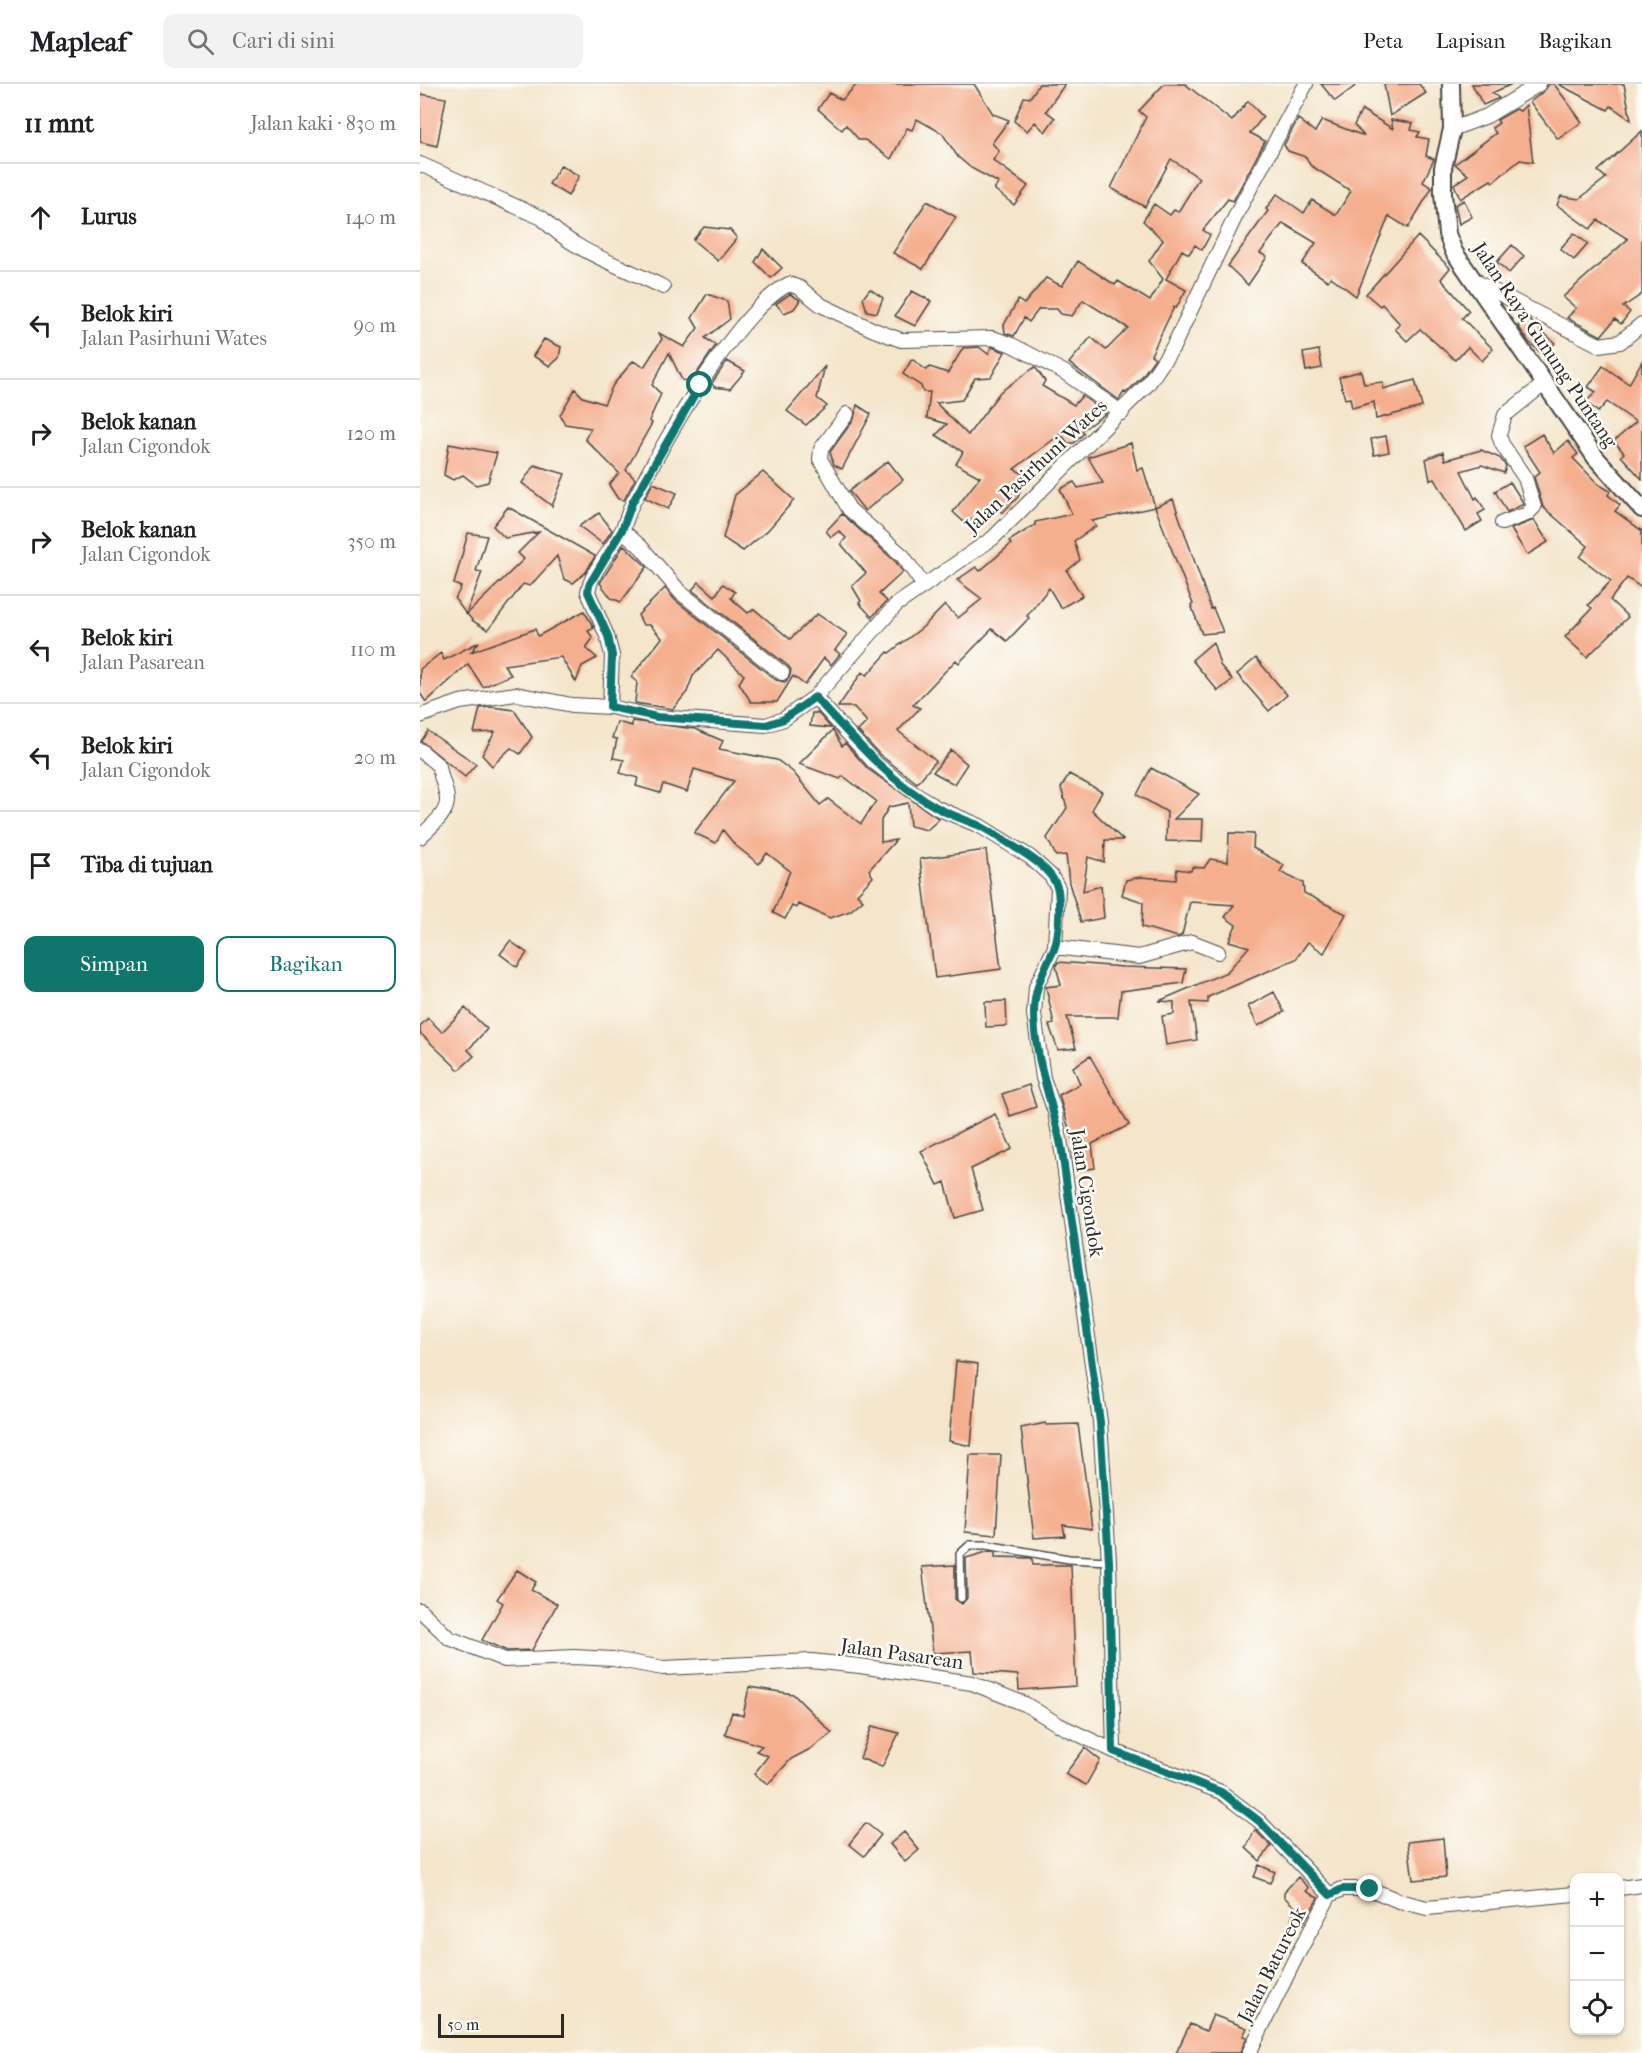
<!DOCTYPE html>
<html lang="id">
<meta charset="utf-8">
<style>
body{margin:0;font-family:"IM FELL French Canon",serif;background:#f2f2f2;color:#202124}
.controls{position:absolute;right:18px;bottom:18px;display:grid;overflow:hidden;border-radius:12px;box-shadow:0 2px 4px #0004}
.controls button{width:54px;height:54px;display:grid;place-items:center;padding:0;border:0;border-bottom:2px solid #e0e0e0;background:#fff;color:#202124;font:30px sans-serif}
.scale{position:absolute;left:18px;bottom:15px;width:126px;box-sizing:border-box;padding-left:6px;border:3px solid #2b2b2b;border-top:0;font-size:16px;line-height:21px;white-space:nowrap;color:#2b2b2b;-webkit-text-stroke:4px #fdfcf7;paint-order:stroke}
.stop{position:absolute;width:18px;height:18px;margin:-14px;border:4px solid #0f766e;border-radius:50%;background:#fff}
.stop.end{background:#0f766e;border-color:#fff;box-shadow:0 2px 6px #0008}
.list{margin:0;padding:0;list-style:none}
h2{display:flex;justify-content:space-between;align-items:center;height:78px;margin:0;padding:0 24px;font-size:26px}
h2 small{font-size:20px;font-weight:400;color:#757577}
.list li{display:grid;grid-template-columns:39px 1fr auto;gap:18px;align-items:center;box-sizing:border-box;height:108px;padding:0 24px;border-top:2px solid #e0e0e0}
.list b{display:block;font-size:22px;white-space:nowrap}
.list p{margin:0;font-size:20px;white-space:nowrap;color:#757577}
.list em{font-size:20px;font-style:normal;color:#757577}
.actions{display:flex;gap:12px;padding:18px 24px}
.actions a{flex:1;padding:14px 0;border:2px solid #0f766e;border-radius:12px;text-align:center;font-size:21px;color:#0f766e}
.actions .main{background:#0f766e;color:#fff}
.icon{flex:none;width:33px;height:33px;fill:none;stroke:currentColor;stroke-width:2;stroke-linecap:round;stroke-linejoin:round}
.map{position:relative;flex:none;width:1222px;height:1969px;overflow:hidden}
header{display:flex;align-items:center;gap:36px;box-sizing:border-box;height:84px;padding:0 30px;background:#fff;border-bottom:2px solid #e0e0e0}
header strong{font-size:28px}
nav{display:flex;gap:33px;margin-inline-start:auto;font-size:21px}
.search{width:420px;height:54px;background:#f2f2f2;display:flex;align-items:center;gap:15px;box-sizing:border-box;padding:0 21px;border-radius:12px;color:#757577;font-size:22px}
main{display:flex}
aside{flex:1;background:#fff}
.map>svg:first-child{display:block}
</style>
<header>
<strong>Mapleaf</strong>
<div class="search"><svg class="icon" aria-label="search" viewBox="0 0 24 24"><circle cx="10" cy="10" r="6"/><path d="M15 15l6 6"/></svg>Cari di sini</div>
<nav><a>Peta</a><a>Lapisan</a><a>Bagikan</a></nav>
</header>
<main>
<aside>
<h2>11 mnt<small>Jalan kaki · 830 m</small></h2>
<ul class="list">
<li><svg class="icon" aria-label="ahead" viewBox="0 0 24 24"><path d="M12 20V5M6 11l6-6 6 6"/></svg><div><b>Lurus</b></div><em>140 m</em></li>
<li><svg class="icon" aria-label="left" viewBox="0 0 24 24"><path d="M17 20v-9H6M10 6l-5 5 5 5"/></svg><div><b>Belok kiri</b><p>Jalan Pasirhuni Wates</p></div><em>90 m</em></li>
<li><svg class="icon" aria-label="right" viewBox="0 0 24 24"><path d="M7 20v-9h11M14 6l5 5-5 5"/></svg><div><b>Belok kanan</b><p>Jalan Cigondok</p></div><em>120 m</em></li>
<li><svg class="icon" aria-label="right" viewBox="0 0 24 24"><path d="M7 20v-9h11M14 6l5 5-5 5"/></svg><div><b>Belok kanan</b><p>Jalan Cigondok</p></div><em>350 m</em></li>
<li><svg class="icon" aria-label="left" viewBox="0 0 24 24"><path d="M17 20v-9H6M10 6l-5 5 5 5"/></svg><div><b>Belok kiri</b><p>Jalan Pasarean</p></div><em>110 m</em></li>
<li><svg class="icon" aria-label="left" viewBox="0 0 24 24"><path d="M17 20v-9H6M10 6l-5 5 5 5"/></svg><div><b>Belok kiri</b><p>Jalan Cigondok</p></div><em>20 m</em></li>
<li><svg class="icon" aria-label="arrive" viewBox="0 0 24 24"><path d="M6 21V4h12l-3 4 3 4H6"/></svg><div><b>Tiba di tujuan</b></div></li>
</ul>
<div class="actions"><a class="main">Simpan</a><a>Bagikan</a></div>
</aside>
<div class="map">
<svg width="1222" height="1969" viewBox="0 0 1222 1969">
<rect width="100%" height="100%" fill="#fdfcf7"/>
<filter id="ink" filterUnits="userSpaceOnUse"><feTurbulence type="fractalNoise" baseFrequency=".0167" numOctaves="2"/><feDisplacementMap in="SourceGraphic" scale="12" xChannelSelector="R" yChannelSelector="G"/><feConvolveMatrix kernelMatrix="1 2 1 2 8 2 1 2 1" color-interpolation-filters="sRGB"/></filter>
<filter id="wash" filterUnits="userSpaceOnUse"><feTurbulence type="fractalNoise" baseFrequency=".008" numOctaves="4" result="noise"/><feDisplacementMap in="SourceGraphic" scale="24" xChannelSelector="R" yChannelSelector="G"/><feGaussianBlur stdDeviation="1.35" result="paint"/><feColorMatrix in="noise" values="0 0 0 0 0 0 0 0 0 0 0 0 0 0 0 0 0 1.4 0 .05"/><feComposite in="paint" operator="in"/></filter>
<g filter="url(#wash)">
<rect width="100%" height="100%" fill="#f4e5cb"/>
<g id="blocks">
<path fill="#f5ae8e" d="M437 0H554L573 30 589 36 572 59 579 67 573 76 608 102 594 121 574 105 579 99 551 84 538 73 522 49 497 35 492 46 487 44 471 75 445 56H439L426 41 422 46 398 25 409 9 422 16Z
M619 0H645L626 27 635 34 625 48 615 38 607 47 594 37 604 13 610 14Z
M744 0H765L812 37 828 17 843 33 830 49 845 57 813 117 808 115 783 146 790 151 782 166 775 161 769 170 762 166 746 195 766 206 756 224 754 223 731 271 735 274 721 294 706 309 704 308 699 316 649 279 671 253 686 266 708 244 663 216 652 232 641 230 637 225H619L609 238 604 234 594 252 585 249 584 241 598 216 604 220 626 194 642 202 658 177 695 201 698 197 730 217 743 195 729 177 743 156 723 137 734 120 750 131 754 126 758 128 779 94 751 75 725 123 691 104 726 33 719 27Z
M901 0H938L915 17Z
M964 0H999L1006 9 970 32Z
M1052 0H1092L1072 9 1079 14 1063 21Z
M1129 0H1134L1162 38 1138 55 1110 18 1124 7Z
M1138 0H1204L1211 36 1191 22 1188 26Z
M0 10 26 14 17 62 0 58Z
M1106 21 1113 78 1100 76 1073 98 1071 96 1040 115 1034 100 1048 91 1035 80 1076 49 1072 44 1079 39 1077 36 1096 25 1100 27Z
M942 26 973 45 971 36 993 39 991 46 1000 48 997 53 1009 55 1006 72 1014 75 1003 98 1012 104 988 144 969 132 936 212 911 193 908 197 882 180 896 159 863 139 840 169 847 173 828 201 808 182 848 127 846 125 857 110 884 129 892 116 916 131 931 107 890 81 886 73 868 67 864 61 878 35 895 48 902 36 944 52 934 41Z
M1222 47V210L1203 223 1210 228 1201 240 1195 235 1181 252 1147 234 1156 224 1143 213 1208 155 1178 136 1170 145 1137 121 1141 112 1159 115 1186 94 1178 87Z
M141 81 159 92 148 112 129 100Z
M1044 116 1052 133 1039 140 1035 121Z
M507 117 536 133 503 185 473 169Z
M284 143 310 146 317 154 298 177 273 156Z
M1154 149 1168 160 1154 176 1140 165Z
M998 152 1030 184 1021 195 1049 227 1042 234 1073 265 1062 277 1048 263 1035 276 1000 245 987 257 975 245 980 240 962 220 960 222 946 210Z
M1092 161 1104 172 1089 189 1077 178Z
M343 165 362 184 351 194 335 178Z
M450 205 463 214 457 229 447 227 443 214Z
M492 207 511 217 495 242 475 232Z
M287 210 307 217 310 235 285 254 296 261 271 298 262 296 249 269 232 301 241 310 229 337 232 339 206 386 215 395 204 416 198 415 189 401 199 389 165 355 171 344 145 340 140 331 155 305 163 313 184 320 193 301 213 277 224 283 242 255 239 249 264 263 278 244 272 234Z
M370 210 380 216 374 225 364 229 356 220Z
M1106 233 1135 259 1124 272 1109 258 1098 242Z
M124 255 141 263 139 274 130 282 113 272Z
M559 263 568 270 572 263 585 268 571 293 555 294 542 316 516 319 548 351 580 308 615 283 625 297 622 302 654 321 662 312 686 329 661 347 664 349 654 359H648L641 350 594 385 606 391 598 413 582 429 577 423 545 439 533 428 560 393 536 380 543 368 516 351 527 340 507 334 510 308H503L501 302 483 290 492 275 506 286 510 283 528 289 543 264Z
M899 266 902 284 886 287 883 269Z
M307 277 325 287 310 305 294 303 292 299Z
M1222 277V395L1201 372 1204 369 1194 357 1216 338 1187 318 1178 328 1166 318 1176 308 1168 303 1183 282 1209 300Z
M405 282 397 314 407 322 386 341 367 327Z
M941 287 944 300 963 298V305L995 296 1002 323 956 335 954 318 932 324 930 314 925 315 919 293Z
M437 321 451 330 422 385 414 381 410 368 434 335Z
M1122 350 1134 369 1148 357 1158 370 1153 374 1178 400 1190 407 1188 411 1200 421 1195 427 1222 447V504L1207 494 1190 516 1208 533 1167 573 1145 553 1172 524 1168 521 1191 497 1160 473 1168 462 1123 423 1114 393 1120 388 1103 362Z
M966 352 969 368 954 371 951 355Z
M711 359 717 386 723 384 735 423 672 437 676 442 654 457 660 476 647 487 662 512 641 524 629 504 607 532 609 534 587 557 572 545 539 579 536 576 493 621 500 624 478 647 516 677 497 699 460 671 438 647 447 638 434 623H418L442 588 447 591 468 568 469 569 503 543 525 521 538 534 562 515 537 496 556 483 560 487 591 460 589 457 615 441V438L652 430 640 405 654 398 658 404 683 399 668 373Z
M29 360 77 369 68 398 56 401 43 391 33 396 24 391Z
M1061 366 1080 374 1086 382 1084 389 1062 381 1041 387 1055 415 1057 413 1065 426 1058 430 1062 437 1046 447 1015 395 1010 396 1006 375 1023 368 1025 376Z
M468 377 483 396 445 427 429 407Z
M114 381 145 390 132 422 102 399Z
M343 388 374 416 348 446 323 467 303 454 315 411Z
M1090 398 1104 420 1087 428 1075 407Z
M233 399 257 409 248 425 225 414Z
M753 415 791 525 793 524 803 548 782 550 771 521 773 520 735 423Z
M88 423 175 472 166 488 153 499 144 495 137 472 110 502 103 500 68 546 53 537 47 530 104 475 98 469 119 448 85 454 73 442Z
M179 429 192 446 183 460 159 442Z
M422 430 476 478 483 488 459 510 467 517 452 533 439 519 441 517 432 502 446 489 421 460 426 454 419 447 411 453 406 447Z
M1114 436 1128 458 1107 471 1091 445Z
M48 449 67 452 56 487 62 488 46 530 35 515 41 503 34 500Z
M204 461 227 483 201 518 191 514 180 499Z
M279 498 295 512 303 500 315 508 311 514 328 529 334 525 370 555 397 530 427 550 415 566 420 570 411 581 404 574 385 601 373 592 357 618H331L319 599 324 591 298 566 273 592 267 608 253 625 215 619 217 598 211 593 242 554 230 541H223L218 531 245 504 255 516 356 596 365 598 369 594 371 586 368 582 272 506Z
M164 527 174 544 168 547 173 554 166 564 177 574 162 582 156 598 141 573 84 581 91 591 63 603 48 580 6 618 0 609V585L21 569 24 576 59 558 51 568 115 545 118 552Z
M793 558 800 581 812 596 798 607 772 576Z
M836 574 867 611 849 627 817 590Z
M72 623 94 626 112 653 100 670 91 664 72 682 62 671 75 648 54 649 60 624Z
M392 629H398L411 644 390 642Z
M212 637 275 645 303 657 299 665 357 676 373 688 400 721 408 715 441 740 456 717 423 692 420 695 379 680 413 646 422 662 425 659 448 685 519 735 507 746 490 742 488 719 469 723 461 736V758L476 756 449 786 453 793 437 810 443 816 430 827 410 834 378 820 376 824 372 822 365 835 353 829 370 787 347 769 339 780 315 761 303 746 296 759 274 749 314 697 274 685 267 708 243 700 240 709 216 702 218 694 200 689 204 676 193 674 197 655 192 654 197 638 212 642Z
M8 647 56 680 45 693 1 657Z
M531 666 547 680 534 700 513 688Z
M731 684 779 710 754 735H783L782 758 746 757 747 728 717 711Z
M649 690 682 708 672 726 703 756H685L684 778 668 773 663 807 681 802 684 834 661 838 649 799 646 771 636 772 627 754 647 724 641 704Z
M809 749 834 750 833 764 864 781 860 788 883 799 884 809 926 830 904 869 888 858 876 875 788 913V919L771 918 777 956 746 961 742 932 754 930V918L739 917 807 888 829 863 809 857 816 841 805 833 814 821 770 818 762 851 758 853 722 843 723 818 702 811 706 796 721 793 756 796 757 785 771 787 772 783 784 784 790 775 808 778Z
M566 766 581 885 515 894 500 775Z
M90 857 107 869 97 883 80 870Z
M638 878 703 883 766 885 763 899 701 907 698 933H647L656 964 638 966 629 941 634 940 626 903 641 901 636 882Z
M854 908 864 928 838 942 828 922Z
M586 917 587 942 566 943 565 918Z
M45 924 67 945 48 966 54 972 39 986 0 949V942L8 934 22 948Z
M670 972 709 1041 672 1060 675 1084 654 1087 652 1068H656L639 1011 660 1000 653 983Z
M609 1001 616 1023 590 1032 582 1010Z
M575 1030 592 1065 551 1085 563 1126 535 1134 525 1098 518 1101 501 1067Z
M536 1277 558 1280 551 1362 529 1357Z
M626 1339V1341L658 1340 672 1445 643 1441 645 1452 614 1454 601 1344Z
M550 1371H581L576 1451 545 1448Z
M570 1467 575 1468V1473L612 1474 613 1481H651L656 1602 599 1606 598 1591 554 1588 552 1567 513 1569 502 1483 535 1481V1515L542 1520 547 1514 546 1474Z
M97 1486 116 1498 111 1506 137 1520 112 1566 87 1567 62 1556 83 1519 77 1515Z
M329 1603 373 1610 412 1649 392 1664 371 1675 348 1700 334 1690 348 1672 336 1667 342 1662 305 1650 312 1628 323 1632Z
M452 1642 479 1649 462 1683 440 1674Z
M665 1664 680 1676 666 1701 645 1690Z
M446 1739 461 1751 444 1772 429 1760Z
M835 1746 851 1762 840 1777 826 1764Z
M484 1748 499 1766 485 1778 470 1760Z
M1023 1754 1026 1793 993 1796 988 1758Z
M839 1781 855 1788 850 1799 834 1793Z
M878 1793 889 1804 886 1807 898 1814 883 1840 871 1836 875 1823 864 1813V1808Z
M793 1931 827 1944 823 1952 827 1953 820 1969H756L770 1940 786 1947Z"/>
</g>
</g>
<g filter="url(#ink)">
<use href="#blocks" fill-opacity="0" stroke="#494743" stroke-width="1.5"/>
<g fill="none" stroke-linecap="round" stroke-linejoin="round">
<g stroke="#494743" stroke-width="10">
<path id="service" d="M541 1514 540 1470 550 1461H566L649 1475 689 1477"/>
</g>
<g stroke="#494743" stroke-width="16">
<path id="minor" d="M1032 45 1067 32 1119 0
M0 80 122 134C152 167 204 183 243 203
M1055 197 1179 261 1200 258 1222 240
M427 330 401 365 400 375 429 425 483 472 504 502
M1082 439 1107 430 1114 423 1105 394 1082 360 1079 351 1085 331 1124 300
M202 446 221 463 261 509 362 589
M395 613 454 678 482 700 517 724 560 742 610 773 631 792 638 804 635 863 616 903 614 930 623 994 635 1028 642 1067 680 1338 689 1477 694 1667
M190 623 192 571 187 552 168 508C171 488 191 467 201 448 206 439 208 428 213 418 241 363 315 227 369 200L380 204 401 221 454 246 481 256 573 254 592 261 644 288 702 329
M0 632 40 618 96 610 152 621 190 623 237 633 346 641 364 635 395 613 476 521 573 454 728 300 753 263 819 125 886 0
M0 666 19 682C20 693 27 706 27 715 28 730 10 743 0 753
M635 863 719 873 772 858 798 868
M0 1526 29 1554 85 1576 154 1573 193 1575 243 1584 391 1577 440 1582 552 1599 605 1620 639 1641 694 1667 801 1708 839 1737 910 1811
M1200 1804 1222 1801
M910 1811 922 1805H950L979 1817 1007 1824 1154 1810
M829 1969 875 1875 910 1811"/>
</g>
<g stroke="#494743" stroke-width="20">
<path id="tertiary" d="M1031 0 1032 45 1023 84V110L1027 150 1034 168 1176 374 1222 425"/>
</g>
<use href="#service" stroke="#fff" stroke-width="7"/>
<use href="#minor" stroke="#fff" stroke-width="14"/>
<use href="#tertiary" stroke="#fff" stroke-width="16"/>
</g>
</g>
<g fill="none" stroke-linecap="round" stroke-linejoin="round" filter="url(#ink)">
<path stroke="#0f766e" stroke-width="8" d="M280 301 212 419 202 446 169 501 168 508 188 552 192 571 190 623 237 633 346 641 364 635 395 613C433 654 467 696 516 723 529 731 544 735 558 741 570 747 582 755 593 762 608 771 634 787 638 806 640 822 640 849 634 865 624 887 614 903 614 929 614 976 634 1021 642 1067L680 1338 689 1477 693 1667 801 1708 839 1737 910 1811 922 1805H950"/>
</g>
<g text-anchor="middle" dominant-baseline="central" stroke-width="5" stroke-linejoin="round" paint-order="stroke">
<g font-size="20" fill="#2b2b2b" stroke="#fdfcf7">
<text transform="translate(1125 261) rotate(56)">Jalan Raya Gunung Puntang</text>
<text transform="translate(616 382) rotate(-43)">Jalan Pasirhuni Wates</text>
<text transform="translate(667 1109) rotate(81)">Jalan Cigondok</text>
<text transform="translate(482 1570) rotate(8)">Jalan Pasarean</text>
<text transform="translate(852 1881) rotate(-63)">Jalan Batureok</text>
</g>
</g>
</svg>
<div class="controls">
<button>+</button>
<button>−</button>
<button><svg class="icon" aria-label="locate" viewBox="0 0 24 24"><circle cx="12" cy="12" r="6"/><path d="M12 2v4M12 18v4M2 12h4M18 12h4"/></svg></button>
</div>
<div class="scale">50 m</div>
<div class="stop" style="left:280px;top:301px"></div>
<div class="stop end" style="left:950px;top:1805px"></div>
</div>
</main>
